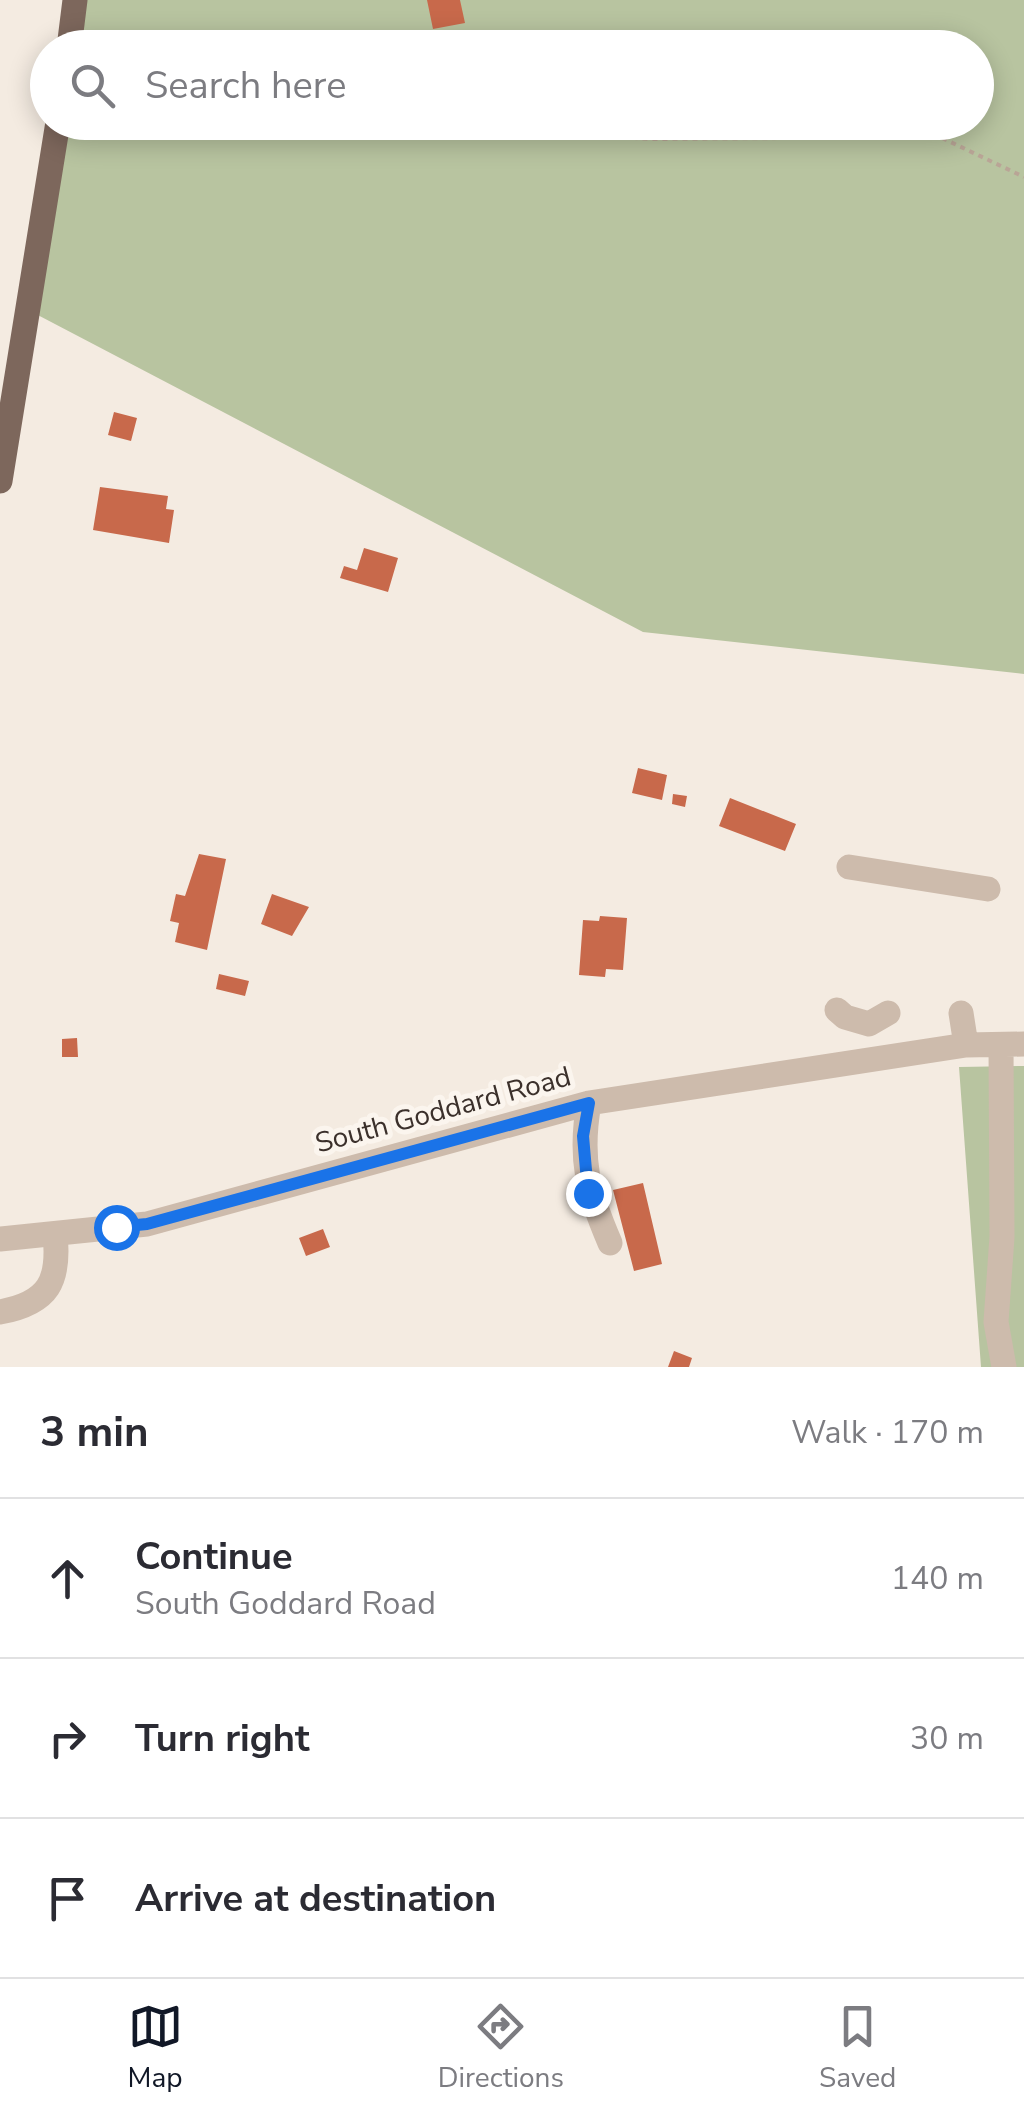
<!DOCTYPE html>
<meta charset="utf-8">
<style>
body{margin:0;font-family:"Nunito Sans",sans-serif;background:#f2f2f3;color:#2b2b33}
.stop{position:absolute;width:30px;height:30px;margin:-22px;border:8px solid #1a73e8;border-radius:50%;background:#fff}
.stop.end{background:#1a73e8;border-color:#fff;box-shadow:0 2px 10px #0008}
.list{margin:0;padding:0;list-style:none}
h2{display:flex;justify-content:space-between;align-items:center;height:130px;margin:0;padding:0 40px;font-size:42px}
h2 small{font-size:32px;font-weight:400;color:#7c7c81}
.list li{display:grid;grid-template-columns:65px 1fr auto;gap:30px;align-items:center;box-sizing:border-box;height:160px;padding:0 40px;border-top:2px solid #e1e1e2}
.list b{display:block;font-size:38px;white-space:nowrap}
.list p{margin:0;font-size:32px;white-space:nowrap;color:#7c7c81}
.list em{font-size:32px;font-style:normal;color:#7c7c81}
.icon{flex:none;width:55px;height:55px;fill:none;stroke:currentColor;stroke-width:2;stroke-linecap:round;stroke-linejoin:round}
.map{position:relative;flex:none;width:1024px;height:1367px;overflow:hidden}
.search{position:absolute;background:#fff;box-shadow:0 5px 25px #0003;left:30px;right:30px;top:30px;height:110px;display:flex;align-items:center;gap:25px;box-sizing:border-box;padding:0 35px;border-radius:55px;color:#7c7c81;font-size:38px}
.sheet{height:610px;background:#fff}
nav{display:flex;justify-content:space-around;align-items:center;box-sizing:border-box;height:140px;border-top:2px solid #e1e1e2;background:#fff;font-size:28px;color:#7c7c81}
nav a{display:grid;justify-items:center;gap:5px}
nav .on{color:#111827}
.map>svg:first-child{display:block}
</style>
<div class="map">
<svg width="1024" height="1367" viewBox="0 0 1024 1367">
<rect width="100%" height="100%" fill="#f4ebe1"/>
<path fill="#b8c4a0" d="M81 0H1024V674L643 632 32 312 61 123 976 122V48L73 47Z
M1024 1066V1367H981L959 1067Z"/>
<path fill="#c8694b" d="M427 0H460L465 23 433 29Z
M114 412 137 418 131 441 108 435Z
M100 487 168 496 166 509 174 510 169 543 93 530Z
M364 548 398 558 388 592 340 578 344 566 357 570Z
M638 768 667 775 662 800 632 793Z
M673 794 687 796 685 807 672 804Z
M730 798 796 824 785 851 719 826Z
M199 854 226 859 207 950 175 942 179 923 170 921 176 894 185 896Z
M272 894 309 907 292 936 261 924Z
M600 916 627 918 623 970 606 969 605 977 579 975 583 920 599 921Z
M219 974 249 981 245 996 216 989Z
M77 1038 78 1057H62V1039Z
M643 1183 662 1264 634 1271 613 1190Z
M323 1229 330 1247 306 1256 299 1238Z
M674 1351 692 1358 689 1367H668Z"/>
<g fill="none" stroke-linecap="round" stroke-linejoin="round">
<path stroke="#b9a596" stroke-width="4" stroke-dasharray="5 5" stroke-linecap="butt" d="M373 122 651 139 940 137 1024 177"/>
<path stroke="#cdbbac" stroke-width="25" d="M849 867 988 889
M837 1010 845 1017 869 1024 888 1013
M961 1013 966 1045
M1001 1045 1002 1237 996 1322 1004 1367
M589 1103C579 1159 588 1192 610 1243
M0 1239 147 1224 589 1103 966 1045 1024 1044
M0 1312C49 1303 60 1281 55 1234"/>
<path stroke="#7d675c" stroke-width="25" d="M69 48 75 0
M0 481 58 122"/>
</g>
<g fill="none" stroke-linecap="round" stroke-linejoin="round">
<path stroke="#1a73e8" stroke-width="12" d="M116 1227 147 1224 589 1103 583 1136 588 1193"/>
</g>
<g text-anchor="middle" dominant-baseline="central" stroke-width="10" stroke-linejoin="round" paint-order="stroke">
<g font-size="28" fill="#3b302b" stroke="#fbf5ee">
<text transform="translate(443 1110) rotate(-15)">South Goddard Road</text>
</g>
</g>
</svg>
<div class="stop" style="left:116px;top:1227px"></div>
<div class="stop end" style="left:588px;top:1193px"></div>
<div class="search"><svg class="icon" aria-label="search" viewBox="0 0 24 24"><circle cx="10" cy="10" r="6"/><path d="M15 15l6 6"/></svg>Search here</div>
</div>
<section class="sheet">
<h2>3 min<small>Walk · 170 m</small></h2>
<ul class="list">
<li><svg class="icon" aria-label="ahead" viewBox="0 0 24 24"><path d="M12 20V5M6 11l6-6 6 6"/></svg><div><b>Continue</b><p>South Goddard Road</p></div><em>140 m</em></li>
<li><svg class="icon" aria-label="right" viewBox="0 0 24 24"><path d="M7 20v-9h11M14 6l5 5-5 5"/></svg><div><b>Turn right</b></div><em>30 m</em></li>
<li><svg class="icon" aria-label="arrive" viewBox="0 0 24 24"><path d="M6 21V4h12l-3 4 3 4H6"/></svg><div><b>Arrive at destination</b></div></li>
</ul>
</section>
<nav>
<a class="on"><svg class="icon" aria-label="map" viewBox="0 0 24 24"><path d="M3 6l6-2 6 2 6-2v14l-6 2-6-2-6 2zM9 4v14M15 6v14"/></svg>Map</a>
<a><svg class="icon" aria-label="directions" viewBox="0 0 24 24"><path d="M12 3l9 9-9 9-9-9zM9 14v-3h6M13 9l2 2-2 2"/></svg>Directions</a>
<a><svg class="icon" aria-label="saved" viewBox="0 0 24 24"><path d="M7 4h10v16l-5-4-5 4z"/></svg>Saved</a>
</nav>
